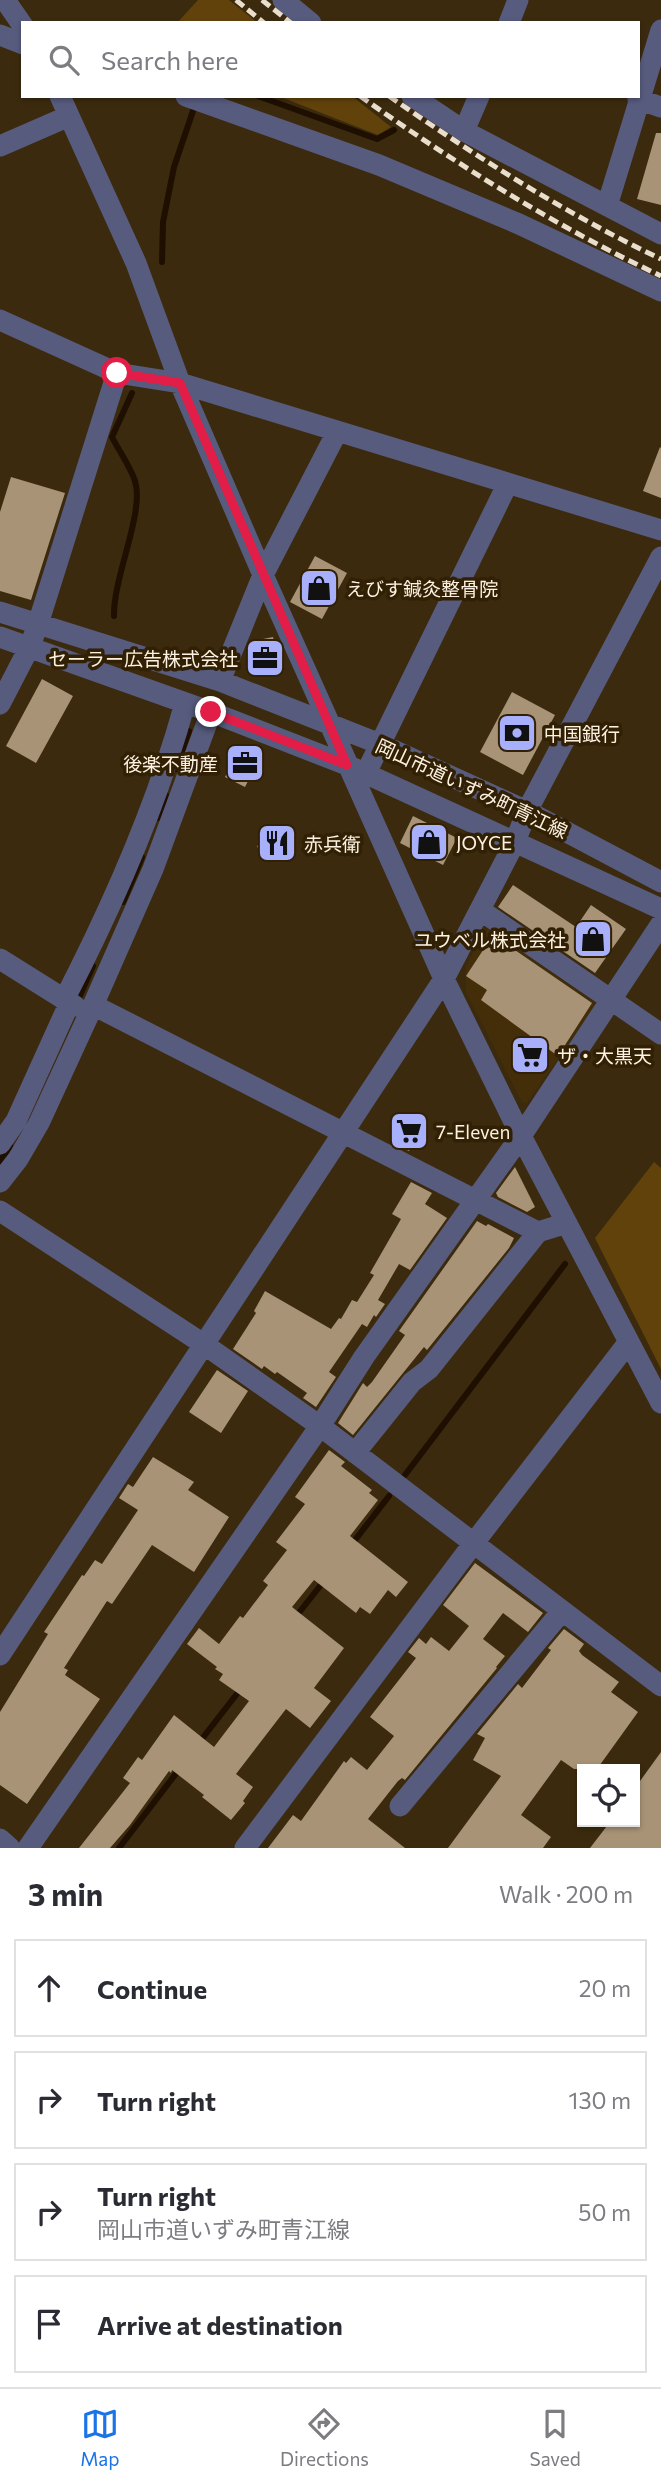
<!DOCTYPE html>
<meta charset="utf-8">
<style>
body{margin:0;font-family:Commissioner,"Noto Sans JP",sans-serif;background:#f7f7f7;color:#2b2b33}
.controls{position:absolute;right:21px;bottom:21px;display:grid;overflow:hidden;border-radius:0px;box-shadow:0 2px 5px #0004}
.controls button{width:63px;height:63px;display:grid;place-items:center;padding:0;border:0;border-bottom:2px solid #e1e1e2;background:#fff;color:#2b2b33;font:35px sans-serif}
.stop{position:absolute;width:21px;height:21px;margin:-16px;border:5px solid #e11d48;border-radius:50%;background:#fff}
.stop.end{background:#e11d48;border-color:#fff;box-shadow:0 2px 7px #0008}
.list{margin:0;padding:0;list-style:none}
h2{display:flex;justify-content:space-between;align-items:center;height:91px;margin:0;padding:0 28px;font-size:30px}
h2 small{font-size:23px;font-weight:400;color:#7c7c81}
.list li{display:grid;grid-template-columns:46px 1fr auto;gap:21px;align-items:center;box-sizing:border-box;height:98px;margin:0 14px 14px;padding:0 14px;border:2px solid #e1e1e2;border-radius:0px}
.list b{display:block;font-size:26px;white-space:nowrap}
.list p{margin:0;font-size:23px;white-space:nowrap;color:#7c7c81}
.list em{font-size:23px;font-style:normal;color:#7c7c81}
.icon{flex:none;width:38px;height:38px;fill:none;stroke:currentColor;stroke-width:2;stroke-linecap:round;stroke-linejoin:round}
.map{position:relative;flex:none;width:661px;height:1848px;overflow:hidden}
.search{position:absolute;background:#fff;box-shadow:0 2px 5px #0004;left:21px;right:21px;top:21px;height:77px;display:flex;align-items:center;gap:18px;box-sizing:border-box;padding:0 24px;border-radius:0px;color:#7c7c81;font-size:26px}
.sheet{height:539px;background:#fff}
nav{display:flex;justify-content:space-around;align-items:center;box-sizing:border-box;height:98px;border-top:2px solid #e1e1e2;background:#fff;font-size:19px;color:#7c7c81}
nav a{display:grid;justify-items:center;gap:4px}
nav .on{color:#1a73e8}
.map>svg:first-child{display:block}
</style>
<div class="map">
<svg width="661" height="1848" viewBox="0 0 661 1848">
<rect width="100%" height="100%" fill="#3b2a0e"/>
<path fill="#442e0a" d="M485 930H489L594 1002V1007L527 1103 522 1102 466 992V966Z"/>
<path fill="#61420b" d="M198 0H229L258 23H177Z
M278 96H352L391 127 378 135Z
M654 1162 661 1168V1369L595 1238Z"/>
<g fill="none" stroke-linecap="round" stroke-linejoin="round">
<path stroke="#1e0f00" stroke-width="6" d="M258 96 377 139 394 130
M162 262 163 222 174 167 195 105
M114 616C113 578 145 511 135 481 130 466 119 451 112 437L132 393
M176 769 189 731
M158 818 166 795
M123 902 142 857
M76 1004 93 966
M0 1161 10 1146
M405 1475 565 1264
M352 1544 389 1496
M294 1619 324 1581
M198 1744 243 1686
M119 1848 181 1767"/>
</g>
<path fill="#a89376" d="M656 133H661V205L637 199Z
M660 447 661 448V498L643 491Z
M11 477 65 493 31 600 0 591V512Z
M315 556 347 573 322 619 290 602Z
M273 637 279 663 271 673 259 674 252 668 247 657 251 646 258 640Z
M42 679 73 696 36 763 6 746Z
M512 692 555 715 523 775 480 752Z
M241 745 261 755 245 787 225 777Z
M413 816 457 838 443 865 400 843Z
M267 826 296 839 286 860 257 847Z
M513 885 576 927 591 905 626 929 595 973 498 907Z
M493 935 592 1003 558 1056 481 1000 487 990 466 976Z
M406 1117 422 1125 409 1151 393 1143Z
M515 1167 535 1207 527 1212 498 1197 496 1193Z
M411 1182 432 1193 425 1204 447 1218 410 1270 399 1264 378 1300 385 1304 376 1317 374 1315 367 1327 362 1324 329 1372 336 1377 316 1407 303 1398 307 1393 277 1372 275 1374 264 1366 262 1369 233 1349 256 1313 254 1311 265 1291 331 1329 339 1318 341 1319 352 1300 357 1302 374 1275 370 1273 401 1219 392 1214Z
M477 1221 486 1226 488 1224 514 1238 509 1248 427 1350 424 1347 353 1435 338 1423 363 1383 367 1387 372 1382 405 1335 399 1331Z
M217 1370 248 1391 221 1433 189 1412Z
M329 1450 345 1462 341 1466 372 1490 369 1493 378 1500 350 1536 408 1582 396 1597 388 1590 370 1614 360 1607 356 1613 314 1580 292 1607 344 1648 314 1688 331 1701 310 1728 286 1709 236 1774 253 1787 243 1801 245 1803 231 1820 202 1797 204 1795 172 1770 171 1773 169 1771 130 1825 110 1848H79L130 1783 123 1778 138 1757 142 1760 174 1715 214 1747 249 1701 219 1680 223 1674 215 1669 217 1667 187 1644 199 1628 219 1644 240 1616 243 1618 268 1585 263 1581 287 1550 276 1542 305 1504 295 1497Z
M153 1457 194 1482 188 1490 229 1517 194 1572 152 1545 112 1604 107 1601 64 1668 68 1670 65 1675 100 1699 27 1804 0 1785V1712L48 1634 44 1632 82 1575 84 1576 95 1560 102 1564 138 1510 119 1498 128 1484 133 1487Z
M475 1563 543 1613 528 1632 503 1613 483 1639 505 1656 496 1667 497 1668 405 1780 402 1778 398 1781 368 1819 405 1848H268L293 1815 301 1821 344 1761 346 1763 351 1757 367 1770 394 1736 370 1717 416 1658 408 1652 419 1638 426 1644 431 1637 449 1651 469 1626 443 1605Z
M564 1629 584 1644 579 1651 582 1655 619 1682 611 1692 638 1712 597 1769H574L561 1760 521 1815 551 1837 543 1848H448L501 1776 473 1760 485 1738 477 1734 518 1684 522 1688 551 1650 548 1648Z
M661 1752V1848H590L610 1822H635V1788Z"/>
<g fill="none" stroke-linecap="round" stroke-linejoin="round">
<path stroke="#575b7d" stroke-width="21" d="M5 0 23 26
M283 0 311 23
M509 23 518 0
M0 35 23 44
M60 96 136 263 180 383 263 575 444 979 521 1136 661 1403
M186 96 379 165 519 224 661 291
M412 96 464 131 661 234
M638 99 661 107
M464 131 479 96
M0 146 69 116
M607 206 661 30
M0 320 117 373 180 383 661 530
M0 612 220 681 380 744 527 811 661 882
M0 637 211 712 347 765 661 909
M220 681 263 575 337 432
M0 704 30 646 38 624 117 373
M366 773 507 485
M480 910 661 1034
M0 959 75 1006
M64 1000C113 905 157 806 185 703
M93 1005 538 1232 567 1223
M0 1144 16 1121 69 1004
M0 1182 18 1159 39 1123 91 1010 153 869 211 712
M0 1211 205 1345 320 1426 661 1686
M355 1453 412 1382 429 1369 538 1232
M0 1655 444 979 515 842 527 811 661 557
M400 1806 562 1611
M0 1839 10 1848
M28 1848 320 1426 364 1357 521 1136 661 924
M245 1848 473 1544 628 1343"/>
<path stroke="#e9ddcc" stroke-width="5" stroke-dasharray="10 5" stroke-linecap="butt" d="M236 0 264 23
M262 0 291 23
M360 96C456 164 555 226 661 276
M389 96C475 156 566 214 661 259"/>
</g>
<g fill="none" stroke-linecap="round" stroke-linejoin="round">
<path stroke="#e11d48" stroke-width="9" d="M117 373 180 383 347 765 211 712"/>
</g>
<defs>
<g id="shop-square" transform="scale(2.0125)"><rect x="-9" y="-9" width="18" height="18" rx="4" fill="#a8b0fc" stroke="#312004"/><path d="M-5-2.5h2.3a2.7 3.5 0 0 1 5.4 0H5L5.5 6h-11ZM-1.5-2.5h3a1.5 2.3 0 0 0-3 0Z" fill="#111"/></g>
<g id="office-square" transform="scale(2.0125)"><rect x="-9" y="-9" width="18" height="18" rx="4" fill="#a8b0fc" stroke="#312004"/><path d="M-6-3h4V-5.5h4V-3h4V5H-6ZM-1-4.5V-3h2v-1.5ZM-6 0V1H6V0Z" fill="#111"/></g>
<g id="bank-square" transform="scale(2.0125)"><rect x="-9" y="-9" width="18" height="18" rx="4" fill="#a8b0fc" stroke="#312004"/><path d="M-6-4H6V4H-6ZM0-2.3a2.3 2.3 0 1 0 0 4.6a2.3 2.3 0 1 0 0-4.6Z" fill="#111"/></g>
<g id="restaurant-square" transform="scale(2.0125)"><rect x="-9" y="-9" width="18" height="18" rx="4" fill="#a8b0fc" stroke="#312004"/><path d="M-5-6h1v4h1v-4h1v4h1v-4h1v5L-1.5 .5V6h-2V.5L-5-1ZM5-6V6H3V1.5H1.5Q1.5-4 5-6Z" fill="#111"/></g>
<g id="supermarket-square" transform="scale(2.0125)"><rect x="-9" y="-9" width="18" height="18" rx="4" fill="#a8b0fc" stroke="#312004"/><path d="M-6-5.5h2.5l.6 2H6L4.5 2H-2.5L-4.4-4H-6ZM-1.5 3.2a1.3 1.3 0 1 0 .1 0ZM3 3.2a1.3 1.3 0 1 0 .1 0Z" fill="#111"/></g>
</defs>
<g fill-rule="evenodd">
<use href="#shop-square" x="319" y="588"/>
<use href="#office-square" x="265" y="658"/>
<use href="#bank-square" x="517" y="733"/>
<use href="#office-square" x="245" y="763"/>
<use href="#shop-square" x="429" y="842"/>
<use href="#restaurant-square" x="277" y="843"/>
<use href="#shop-square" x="593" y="939"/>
<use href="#supermarket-square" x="530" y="1055"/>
<use href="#supermarket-square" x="409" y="1131"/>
</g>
<g text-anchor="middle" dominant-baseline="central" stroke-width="7" stroke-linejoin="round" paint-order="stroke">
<g font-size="19" fill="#fdf2e2" stroke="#312004" text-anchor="start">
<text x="346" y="588">えびす鍼灸整骨院</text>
<text x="238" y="658" text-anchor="end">セーラー広告株式会社</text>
<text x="544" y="733">中国銀行</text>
<text x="218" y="763" text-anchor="end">後楽不動産</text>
<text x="456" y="842">JOYCE</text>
<text x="304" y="843">赤兵衛</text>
<text x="566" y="939" text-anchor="end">ユウベル株式会社</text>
<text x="557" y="1055">ザ・大黒天</text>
<text x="436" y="1131">7-Eleven</text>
</g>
<g font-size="19" fill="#fdf2e2" stroke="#312004">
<text transform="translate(472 788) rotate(25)">岡山市道いずみ町青江線</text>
</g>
</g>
</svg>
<div class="controls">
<button><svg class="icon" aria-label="locate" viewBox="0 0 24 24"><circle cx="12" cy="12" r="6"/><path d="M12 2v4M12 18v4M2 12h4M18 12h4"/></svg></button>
</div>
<div class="stop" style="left:117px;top:373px"></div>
<div class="stop end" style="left:211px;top:712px"></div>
<div class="search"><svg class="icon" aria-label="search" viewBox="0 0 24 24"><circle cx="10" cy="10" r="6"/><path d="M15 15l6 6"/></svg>Search here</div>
</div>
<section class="sheet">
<h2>3 min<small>Walk · 200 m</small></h2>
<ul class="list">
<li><svg class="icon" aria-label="ahead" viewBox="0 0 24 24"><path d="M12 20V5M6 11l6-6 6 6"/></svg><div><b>Continue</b></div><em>20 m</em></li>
<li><svg class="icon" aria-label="right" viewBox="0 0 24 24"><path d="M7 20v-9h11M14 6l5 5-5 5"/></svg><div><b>Turn right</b></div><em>130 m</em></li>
<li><svg class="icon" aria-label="right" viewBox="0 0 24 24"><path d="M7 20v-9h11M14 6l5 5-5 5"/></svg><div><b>Turn right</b><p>岡山市道いずみ町青江線</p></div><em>50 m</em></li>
<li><svg class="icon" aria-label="arrive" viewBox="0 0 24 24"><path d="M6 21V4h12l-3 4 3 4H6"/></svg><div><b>Arrive at destination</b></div></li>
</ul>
</section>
<nav>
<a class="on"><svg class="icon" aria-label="map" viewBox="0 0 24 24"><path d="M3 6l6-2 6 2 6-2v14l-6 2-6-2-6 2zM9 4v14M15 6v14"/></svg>Map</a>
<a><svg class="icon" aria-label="directions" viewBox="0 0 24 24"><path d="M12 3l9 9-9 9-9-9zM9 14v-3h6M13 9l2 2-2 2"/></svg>Directions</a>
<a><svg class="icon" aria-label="saved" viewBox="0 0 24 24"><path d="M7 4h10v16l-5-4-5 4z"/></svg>Saved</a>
</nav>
